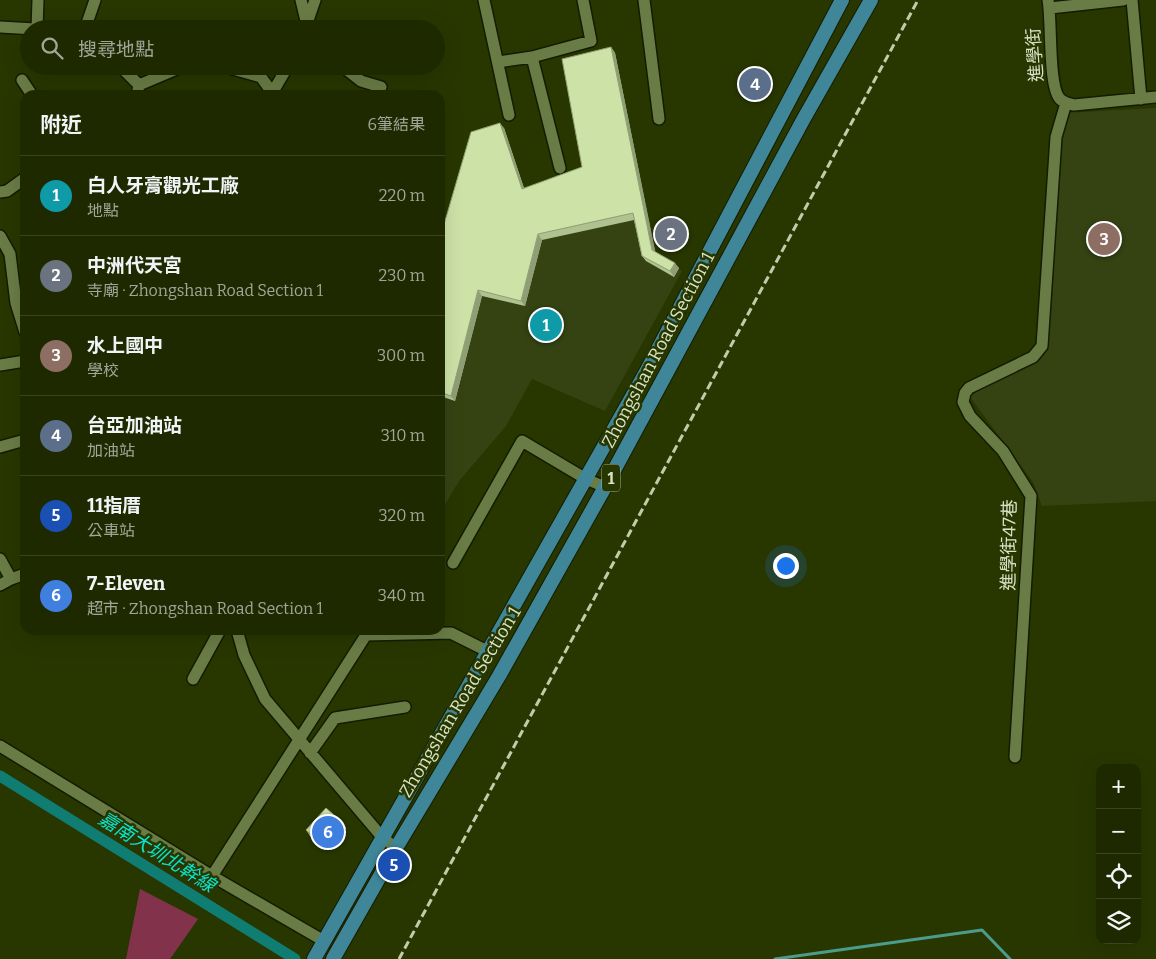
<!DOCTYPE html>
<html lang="zh-TW">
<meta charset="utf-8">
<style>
body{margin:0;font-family:Bitter,"Noto Sans TC",serif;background:#2b350f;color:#f1f3f6}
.controls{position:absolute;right:15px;bottom:15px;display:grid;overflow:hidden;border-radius:10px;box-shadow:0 5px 20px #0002}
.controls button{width:45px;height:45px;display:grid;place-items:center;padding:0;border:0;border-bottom:1px solid #3c4522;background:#1e2900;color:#f1f3f6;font:25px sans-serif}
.you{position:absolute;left:785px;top:565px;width:18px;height:18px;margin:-12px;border:4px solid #fff;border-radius:50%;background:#1a73e8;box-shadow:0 0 0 8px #1a73e833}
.badge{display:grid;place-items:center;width:32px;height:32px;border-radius:50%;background:#d93025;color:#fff;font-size:16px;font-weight:700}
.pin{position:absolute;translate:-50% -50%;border:2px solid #fff;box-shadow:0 1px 5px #0006}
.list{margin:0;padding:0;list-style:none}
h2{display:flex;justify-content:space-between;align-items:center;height:65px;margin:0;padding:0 20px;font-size:21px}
h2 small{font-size:16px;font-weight:400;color:#a1a699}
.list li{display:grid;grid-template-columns:32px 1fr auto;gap:15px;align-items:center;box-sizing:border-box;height:80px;padding:0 20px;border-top:1px solid #3c4522}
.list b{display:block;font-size:19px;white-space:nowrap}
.list p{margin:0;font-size:16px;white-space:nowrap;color:#a1a699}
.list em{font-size:16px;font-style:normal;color:#a1a699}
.icon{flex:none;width:28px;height:28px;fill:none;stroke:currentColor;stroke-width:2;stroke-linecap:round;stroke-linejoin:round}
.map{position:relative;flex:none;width:1156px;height:959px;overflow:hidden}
.search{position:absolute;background:#1e2900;box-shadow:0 5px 20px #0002;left:20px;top:20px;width:425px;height:55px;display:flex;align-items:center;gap:12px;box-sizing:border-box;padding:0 18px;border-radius:28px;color:#a1a699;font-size:19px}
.panel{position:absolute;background:#1e2900;box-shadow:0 5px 20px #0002;left:20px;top:90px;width:425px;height:545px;border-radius:15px}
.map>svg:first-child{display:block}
</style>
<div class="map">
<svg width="1156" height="959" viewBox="0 0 1156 959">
<rect width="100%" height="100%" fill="#283700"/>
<path fill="#354313" d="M615 53 656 255 682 271 605 411 532 379 506 426 459 481 440 513V257L475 138 504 128 526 194 585 173Z
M1156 108V501L1042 506 1033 482 970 397 1048 337 1056 171 1065 113Z"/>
<path fill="#82334b" d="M140 889 198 919 170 959H126Z"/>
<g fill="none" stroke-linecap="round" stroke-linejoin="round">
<path stroke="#4c9c8c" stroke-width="3" d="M775 959 982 930 1010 959"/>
<path stroke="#107d72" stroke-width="11" d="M0 776 295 959"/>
<g stroke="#141c02" stroke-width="14">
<path id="minor" d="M301 0 307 25
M484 0 509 115
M644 0 659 119
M1048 0C1052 21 1048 87 1060 99 1064 103 1069 104 1074 105L1156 97
M1132 0 1141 99
M1050 8 1123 0
M0 27 35 29
M37 29 38 0
M85 29 95 0
M194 29 195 27
M305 29 315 0
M498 62 532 57
M120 66 139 85 137 95
M222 66 261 77 274 95
M342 66 361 81 381 87
M22 80 32 95
M139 85 184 66
M271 95 288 66
M560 168 532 57 591 41 583 0
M0 192 7 191 25 178
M0 236 10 254 16 303 25 332
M0 365 25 361
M0 447 25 440
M0 559 11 579
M453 563 522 441 586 479 605 487
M0 585 11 579 25 574
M237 630 244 655 265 699 382 837 396 848
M193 679 220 630
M0 746 212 876 324 941
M310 753 335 718 405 707
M1015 757 1031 496 1003 451 970 416 963 402 965 393 969 388 1033 357 1042 346 1056 137 1066 103
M212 876 366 635 451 633 489 652"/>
</g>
<g stroke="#141c02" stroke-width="16">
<path id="major" d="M314 959 646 372 842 0
M333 959 396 848 499 676 605 487 803 120 871 0"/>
</g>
<use href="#minor" stroke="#6a7c46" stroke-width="11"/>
<use href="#major" stroke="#3f8699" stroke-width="14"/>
<path stroke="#c0ccab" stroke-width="3" stroke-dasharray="8 4" stroke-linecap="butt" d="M399 959 918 0"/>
</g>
<path fill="#b0c290" d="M611 47 615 53 655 252 679 268 674 277 646 261 642 256 634 220 542 240 525 306 482 296 455 401 440 396V238L504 128 524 188 582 167Z
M342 822 346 828 325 850 310 836 306 830Z"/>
<path fill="#909e75" d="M611 47 615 53 656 255 652 250Z
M500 123 504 128 526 195 522 189Z
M538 234 542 240 525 306 521 301Z
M675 263 679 268 674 277 670 271Z
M478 290 482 296 455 401 451 396Z
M342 822 346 828 325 850 321 844Z"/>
<path fill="#cde2a7" stroke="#909e75" d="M611 47 652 250 675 263 670 271 642 256 633 213 538 234 521 301 478 290 451 396 440 392V238L471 132 500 123 522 189 582 167 562 59Z
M326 808 342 822 321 844 306 830Z"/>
<g text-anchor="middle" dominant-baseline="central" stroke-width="5" stroke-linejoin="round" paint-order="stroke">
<rect fill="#283700" stroke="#a4b08b" stroke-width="1" x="602" y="464.5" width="18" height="27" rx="4"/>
<g font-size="16" font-weight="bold" fill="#d9e4c7">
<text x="611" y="478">1</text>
</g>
<g font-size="18" fill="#d9e4c7" stroke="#283700">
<text transform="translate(1035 55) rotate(-94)">進學街</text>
<text transform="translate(658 350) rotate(-62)">Zhongshan Road Section 1</text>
<text transform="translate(1009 545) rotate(-89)">進學街47巷</text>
<text transform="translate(460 702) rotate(-59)">Zhongshan Road Section 1</text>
</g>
<g font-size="19" font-style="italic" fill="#09e2cf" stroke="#283700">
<text transform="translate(157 852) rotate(32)">嘉南大圳北幹線</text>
</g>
</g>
</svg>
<div class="controls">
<button>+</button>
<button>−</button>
<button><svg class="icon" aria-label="locate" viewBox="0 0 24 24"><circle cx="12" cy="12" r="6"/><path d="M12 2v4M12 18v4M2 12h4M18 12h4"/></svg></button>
<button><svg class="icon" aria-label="layers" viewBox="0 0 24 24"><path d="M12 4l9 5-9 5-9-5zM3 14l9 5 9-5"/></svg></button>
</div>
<div class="you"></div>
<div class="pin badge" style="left:546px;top:325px;background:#0f9aa8">1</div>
<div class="pin badge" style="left:671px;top:234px;background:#6b7280">2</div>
<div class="pin badge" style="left:1104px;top:239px;background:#8d6e63">3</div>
<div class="pin badge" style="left:755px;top:84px;background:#5c6f8a">4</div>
<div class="pin badge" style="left:394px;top:865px;background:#1a4fb4">5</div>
<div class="pin badge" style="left:328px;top:832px;background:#3f7fe0">6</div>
<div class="search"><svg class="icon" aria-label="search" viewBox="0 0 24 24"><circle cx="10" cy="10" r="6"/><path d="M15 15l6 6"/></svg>搜尋地點</div>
<section class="panel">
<h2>附近<small>6筆結果</small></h2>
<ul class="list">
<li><span class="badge" style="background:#0f9aa8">1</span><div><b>白人牙膏觀光工廠</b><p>地點</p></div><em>220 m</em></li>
<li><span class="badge" style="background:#6b7280">2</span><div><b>中洲代天宮</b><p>寺廟 · Zhongshan Road Section 1</p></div><em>230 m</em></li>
<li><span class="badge" style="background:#8d6e63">3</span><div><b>水上國中</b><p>學校</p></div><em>300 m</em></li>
<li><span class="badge" style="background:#5c6f8a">4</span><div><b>台亞加油站</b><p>加油站</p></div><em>310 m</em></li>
<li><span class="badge" style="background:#1a4fb4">5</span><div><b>11指厝</b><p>公車站</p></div><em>320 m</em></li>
<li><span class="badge" style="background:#3f7fe0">6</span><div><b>7-Eleven</b><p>超市 · Zhongshan Road Section 1</p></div><em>340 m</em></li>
</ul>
</section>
</div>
